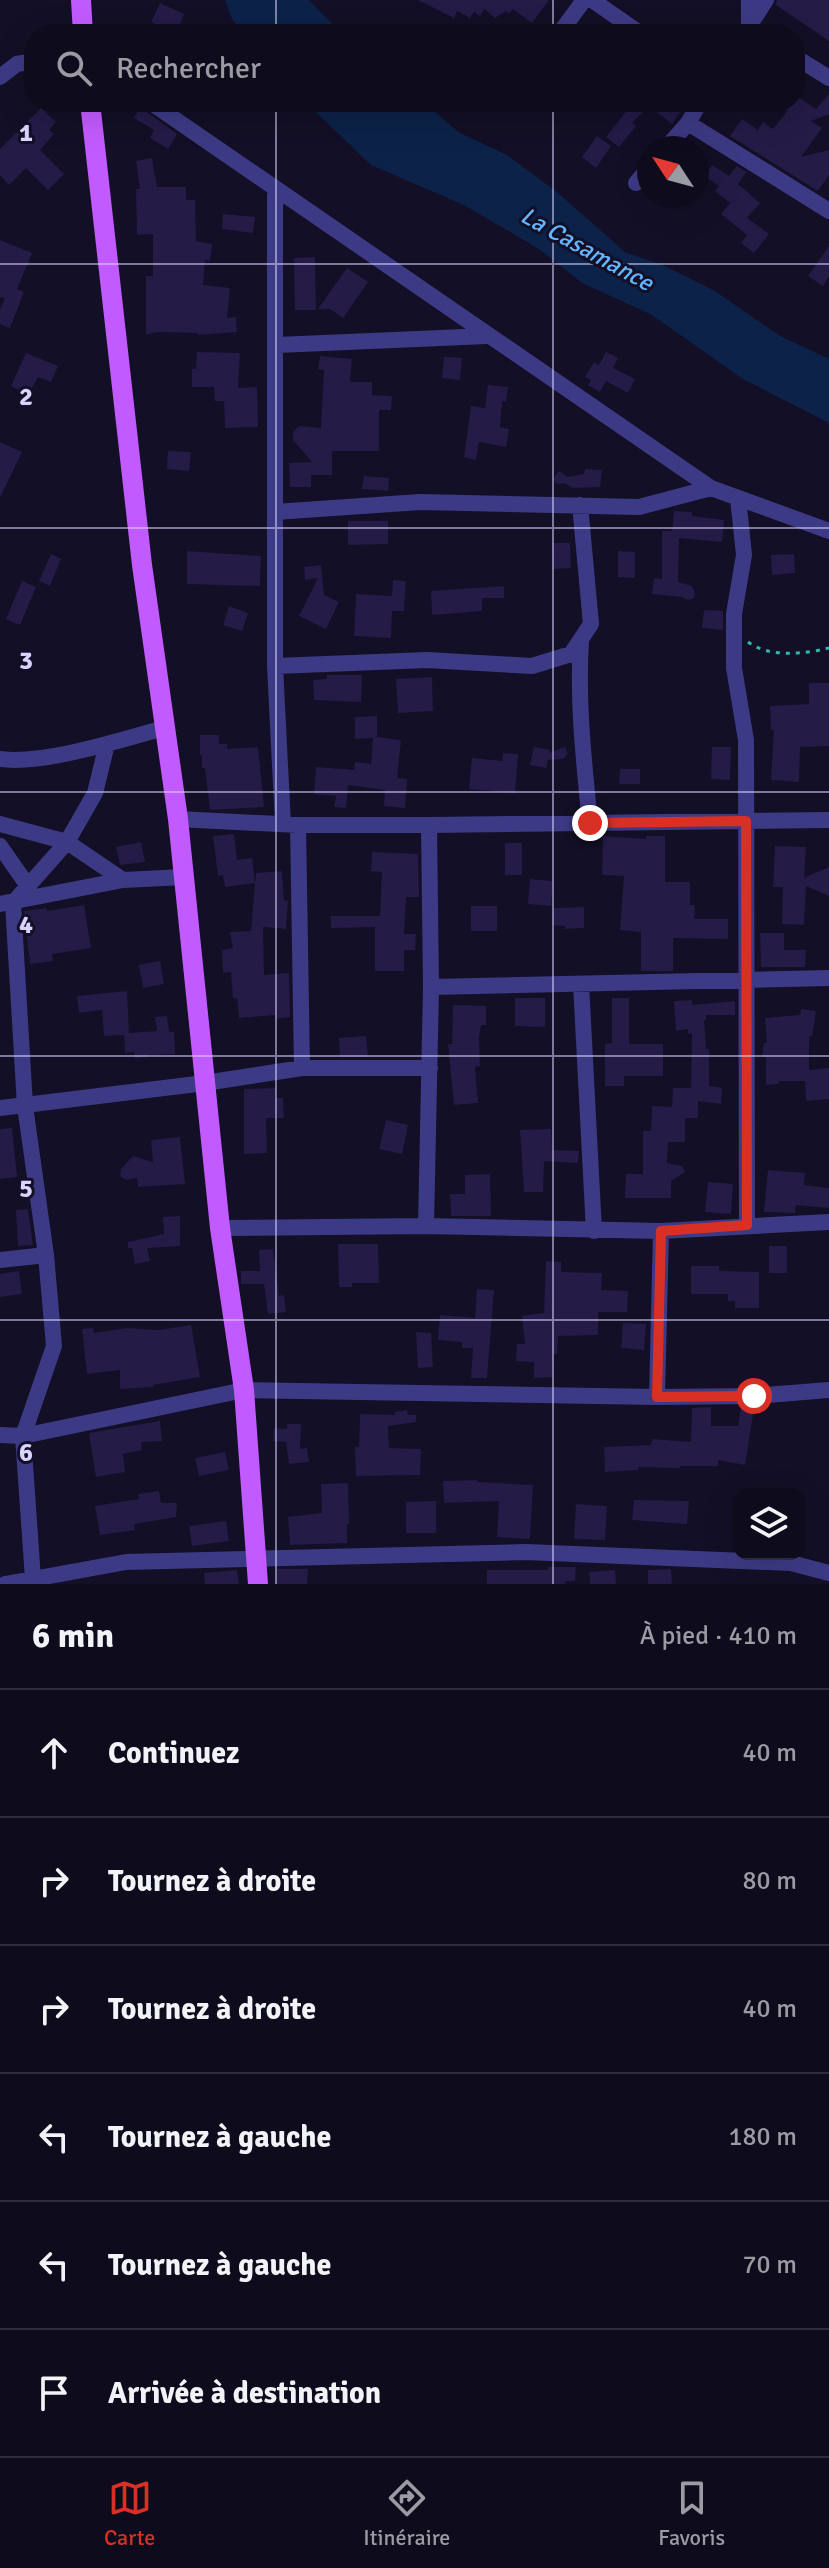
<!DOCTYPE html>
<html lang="fr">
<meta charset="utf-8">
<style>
body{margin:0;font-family:Signika,sans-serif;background:#171425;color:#f1f3f6}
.controls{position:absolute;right:24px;bottom:24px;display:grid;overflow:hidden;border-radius:16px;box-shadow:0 8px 32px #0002}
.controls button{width:72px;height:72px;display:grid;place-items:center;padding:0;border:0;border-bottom:2px solid #2e2b3b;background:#0e0b1c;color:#f1f3f6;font:40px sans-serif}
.compass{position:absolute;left:637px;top:136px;width:72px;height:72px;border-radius:50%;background:#0e0b1c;box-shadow:0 8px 32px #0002;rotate:306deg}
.stop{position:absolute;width:24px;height:24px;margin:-18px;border:6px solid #d93025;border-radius:50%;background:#fff}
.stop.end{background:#d93025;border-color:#fff;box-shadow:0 2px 8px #0008}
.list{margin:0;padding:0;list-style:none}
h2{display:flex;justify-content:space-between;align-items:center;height:104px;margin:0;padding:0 32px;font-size:34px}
h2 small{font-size:26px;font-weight:400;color:#9b9ba3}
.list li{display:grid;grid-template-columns:52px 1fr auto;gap:24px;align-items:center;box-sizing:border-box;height:128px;padding:0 32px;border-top:2px solid #2e2b3b}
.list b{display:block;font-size:30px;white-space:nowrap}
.list em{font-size:26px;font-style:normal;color:#9b9ba3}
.icon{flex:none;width:44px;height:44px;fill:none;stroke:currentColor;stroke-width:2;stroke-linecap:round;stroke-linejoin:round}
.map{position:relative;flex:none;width:829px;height:1584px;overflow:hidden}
.search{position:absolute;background:#0e0b1c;box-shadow:0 8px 32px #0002;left:24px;right:24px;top:24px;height:88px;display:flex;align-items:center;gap:20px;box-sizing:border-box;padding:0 28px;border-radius:32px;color:#9b9ba3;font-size:30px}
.sheet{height:872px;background:#0e0b1c}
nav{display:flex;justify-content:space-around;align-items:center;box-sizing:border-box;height:112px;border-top:2px solid #2e2b3b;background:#0e0b1c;font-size:22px;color:#9b9ba3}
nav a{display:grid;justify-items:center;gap:4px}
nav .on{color:#d93025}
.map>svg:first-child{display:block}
</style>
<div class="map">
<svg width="829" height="1584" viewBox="0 0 829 1584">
<rect width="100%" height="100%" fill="#130f26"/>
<path fill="#0c2248" d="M225 0H309L342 34H244L232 19Z
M305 102H424L458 132 507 155 557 192 625 252 665 266 715 291 780 336 829 359V423L743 379 652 315 582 283 539 249 464 205 371 165Z"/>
<path fill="#241b47" d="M418 0H549L532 23 513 9 509 14 506 11 495 18 484 9 480 16 474 12 470 18 457 11 454 18Z
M777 0H829V41L776 5Z
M160 3 184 14 176 33 151 22Z
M829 94V114L811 121 822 128 801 157 829 150V175L818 191 730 136 742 119 758 130 763 122 773 129 788 110 785 109 790 102H795V95L816 109Z
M621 102H687L672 124 649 106 632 123 636 126 619 147 606 137 628 109Z
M140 107 177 134 168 149 150 138 154 130 134 118Z
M41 108 56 122 49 130 54 134 40 150 64 174 48 190 26 168 9 185 0 175V149Z
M597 136 611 146 596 168 582 157Z
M152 158 157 187H186V200H195L196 241 212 244 210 261 205 260 203 285 230 288 227 318 236 317 237 332 197 335 198 333 158 332 146 335V276H153V234L137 235 136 189H140L136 161Z
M712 165 729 176 737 166 746 172 738 184 760 203 747 218 769 234 754 253 741 243 747 235 721 214 730 203 715 191 719 186 705 176Z
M223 214 255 217 253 233 222 229Z
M0 240 32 253 17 289 24 292 10 328 0 324V310L5 298 0 297Z
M829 246V276L823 286 808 276Z
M315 257 316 310H295L294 258Z
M347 268 368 282 343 318 330 309H318Z
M197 352 240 353 238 388 257 387 258 427 225 428 224 401H215L214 387H192V369H196Z
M606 352 618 358 613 368 635 379 628 393 606 381 600 392 588 385 591 380 585 377 594 362 599 365Z
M26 353 58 366 51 382 38 377 28 395 11 386Z
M320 356 352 359 350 382H372V395L392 396 391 410H379V451H332V475H311V487H290L289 463 312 462 293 440V432L299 426 321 428 324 370 318 369Z
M444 357 462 358 460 380 442 378Z
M488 385 508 387 506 402 502 401 500 427 509 429 506 447 479 442 476 460 464 457 471 406 485 408Z
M0 442 22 452 0 498Z
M168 451 191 452 189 471 167 469Z
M585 469 602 470 600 487 573 488 564 483 557 484 553 479 559 471 568 477 584 474Z
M364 476 389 478 388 491 362 489Z
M674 511 692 512V516L724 520 722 542 679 538 678 582 692 586 695 593 694 598 688 600 682 597 652 594 654 578 662 579V531H672Z
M348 521H388V544L348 545Z
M552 543H570L571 568 553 569Z
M187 551 261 556 260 586 187 584Z
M618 551 635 552V578L618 577Z
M51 554 61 559 50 586 39 581Z
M794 554 795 573 772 575 771 555Z
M321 565 324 595 339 602 326 629 299 616 318 578 305 580 304 567Z
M393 580 406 581 404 611H392L391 638 354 636 356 594 392 596Z
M22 581 36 587 20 625 6 619Z
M504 586V598H482V611L432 615 431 591Z
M229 606 248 613 242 631 223 625Z
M704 610 723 611V630L702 628Z
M327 675H362L361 702 314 700 313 680 327 679Z
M432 677 433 711 398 713 396 679Z
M809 683H829V746L800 747 799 782 771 780 774 730H771L770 706 809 704Z
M377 716V737L401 740 397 778 407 779 405 808 384 806 385 790 348 785 346 808 334 807 336 796 314 794 316 767 354 770 355 762 371 764 373 738 355 739V717Z
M200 735H219V744H227V749L258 747 264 807 210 810 205 768H202V755H200Z
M534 747 550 750 549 753 565 747 568 754 563 759 548 760 546 768 530 765Z
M712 747H731L730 780 711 779Z
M503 753 518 754 515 793 469 789 472 758 502 761Z
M620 769H640V784H619Z
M234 834 237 860 252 858 255 883 256 873 282 871 284 900 288 901 286 929 263 927 264 975 289 973 290 1017 276 1019 275 1015 239 1018 237 998H233L231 972 223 973 222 950 233 948 230 932 251 931 255 883 225 887 223 875 218 876 213 836Z
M603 836 646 839V836H665V882H690V905H695L694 919H728V939L673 938V971H641V932L620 930 624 876 602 875Z
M141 842 145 862 120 865 116 847Z
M505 843H522V875H505Z
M775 846 806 847 804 878 829 867V896L806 886 804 925 782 924 783 887H773Z
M372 852 418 854 419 897H406L404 934H416L415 950H404V971H375V927L331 928V916H380L382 872 371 871Z
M530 879 553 881 551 906 528 904Z
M84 905 91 948 52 954 53 961 30 964 24 911 47 908V911Z
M471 906H497V931H471Z
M584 907V928L565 929V926L552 925 554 908Z
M760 933H784V950H806L805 967H761Z
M160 961 164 984 143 988 139 965Z
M127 991 129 1033 157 1031 155 1017 167 1016 169 1032H174L175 1054 147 1055V1057L135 1058 134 1052 125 1053 124 1035 104 1036 102 1010 79 1013 77 996Z
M515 998H545V1027L515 1026Z
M612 998H629V1044H663V1076H624V1086H605V1044L612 1043Z
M692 1000V1005L735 1001V1015H706V1020H704L706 1049H709V1086L722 1088 721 1104 698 1101V1118H685V1142H668L667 1163 682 1166 685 1172 671 1181V1198H625L626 1174H643V1131H651L652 1106 672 1107 673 1088H691L692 1033 688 1034V1029L676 1031 674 1001Z
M453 1005 486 1006V1025H481L479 1037 480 1066 475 1067 478 1103 454 1105 448 1044H452Z
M801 1009 816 1011 812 1036H809V1070L829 1068V1099L806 1101 805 1081H779V1084L766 1085V1057H762L764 1043H767L765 1018 800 1015Z
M366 1036 368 1057H340L339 1038Z
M276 1088V1098H283L284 1118H266L267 1153 244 1154V1089Z
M386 1120 408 1125 402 1154 379 1149Z
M12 1128 17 1177 0 1179V1129Z
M551 1129 552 1150 579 1151 578 1163 544 1161 543 1192H524L520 1130Z
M180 1137 185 1184 138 1187 137 1178 126 1180 120 1176 121 1169 133 1156 153 1162 151 1140Z
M768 1170 805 1173 804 1185 829 1188V1208L796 1205 795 1213 764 1212Z
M490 1174 491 1216H451L450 1194H465V1175Z
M708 1182 733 1184 731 1214 705 1212Z
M28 1209 33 1245 18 1246 16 1210Z
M180 1216V1246L147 1248 150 1261 135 1264 132 1248H128V1242L164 1234 163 1217Z
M338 1244H378L379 1283H352V1287H339Z
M769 1246H787V1273H769Z
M273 1249 279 1296 284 1295 286 1312 268 1314 264 1284H241V1271H260L259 1250Z
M546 1261 561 1262V1272L602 1273 601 1290 628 1291 627 1312H598V1335L558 1336 557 1354H553L552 1377 534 1378V1362L516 1361 517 1344H525L522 1316 544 1313Z
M691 1266H719V1271L759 1272V1308H735V1301H728V1294H691Z
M19 1271 22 1294 0 1297V1274Z
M477 1289 494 1290 487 1378H471L473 1348H462V1342L438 1340 440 1315 475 1318Z
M623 1323 646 1324 644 1350 621 1348Z
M191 1325 200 1377 153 1385V1387L120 1389V1370L87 1374 82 1329 93 1328 94 1333 127 1328 159 1330Z
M416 1332 431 1333 433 1367 418 1368Z
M711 1407V1426H738L741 1407 754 1408 745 1465 718 1460V1466H680V1468L638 1467V1470L605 1472 604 1447 651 1445 652 1439 691 1442 692 1408Z
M407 1410 408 1415H416V1422L388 1426 389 1448 421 1449 420 1475 356 1476 355 1447H359L360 1414 395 1415V1412Z
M160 1421 162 1441 141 1442 142 1450 123 1454 125 1472 96 1477 89 1433Z
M287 1424H301L300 1449 307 1448 309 1462 289 1464 286 1442 273 1441 274 1428 287 1429Z
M225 1452 229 1470 199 1476 195 1458Z
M477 1480V1482L533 1485 530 1539 497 1537 499 1501 444 1503 443 1481Z
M348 1483 349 1524H347V1543L290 1545 288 1517 322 1513 321 1484Z
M159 1491 161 1503H177L176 1517 134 1524 135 1530 100 1535 95 1506 139 1499 138 1494Z
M634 1500 689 1501 687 1524 632 1520Z
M436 1501V1533H406V1502Z
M576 1504 607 1506 605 1540 574 1539Z
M226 1521 229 1541 192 1546 189 1526Z
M548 1567H576L575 1581H565V1584H487V1570H548Z
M277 1569H308L307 1584H277Z
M671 1569 672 1584H648V1570Z
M237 1570 239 1584H205L204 1573Z
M615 1570 616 1584H590L589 1572Z"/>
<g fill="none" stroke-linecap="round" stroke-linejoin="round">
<path stroke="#2fb8b0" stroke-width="3" stroke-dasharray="4 6" stroke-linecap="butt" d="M748 642C770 658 804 654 829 648"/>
<path stroke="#3d3a85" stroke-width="16" d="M592 0 641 34
M749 0V27L760 34
M559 34 584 0
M744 34 766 0
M795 57 829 78
M0 77 17 64 34 61
M150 102 711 488 829 531
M688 123 829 211
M666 148 688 123 700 102
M636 183 649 168
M275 190V666L283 824
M277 345 487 336
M738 498 744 555 734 614V668L746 740 747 1225
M275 512 420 502 639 507 711 488
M581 641C577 702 584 762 590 823
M275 666 427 660 532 666 571 654 591 624 580 505
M0 759C44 765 120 740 164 728
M178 819 298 825H429L829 820
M0 824 67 842 123 880
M298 825 302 1068
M0 846 28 886
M0 904 123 880 184 877
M581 984 594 1231
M431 987 829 978
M0 1108 205 1083 302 1068H430
M426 1226 431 987 429 825
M220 1228 426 1226 661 1231 829 1222
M0 1260 46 1255
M657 1397 661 1231
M0 1435 23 1436 244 1390 657 1397 754 1396 829 1390
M33 1579 23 1436 54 1346 46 1255 25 1106 13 903 67 842 95 793 107 744
M5 1584 126 1562 526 1552 791 1563 829 1573"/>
<path stroke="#c25bff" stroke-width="20" d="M81 0 83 34
M90 102 142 565 178 819 220 1228 244 1390 258 1584"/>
</g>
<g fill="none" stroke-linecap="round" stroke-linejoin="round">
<path stroke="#d93025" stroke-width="10" d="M590 823 746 821 747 1225 661 1231 657 1397 754 1396"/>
</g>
<path fill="none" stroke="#d9d4ff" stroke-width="2" stroke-opacity="0.55" d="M276 0V34M553 0V34M276 102V1584M553 102V1584M0 264H829M0 528H829M0 792H829M0 1056H829M0 1320H829"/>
<g text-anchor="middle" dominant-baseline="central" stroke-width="6" stroke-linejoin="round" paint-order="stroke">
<g font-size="24" font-style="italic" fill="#62b6ff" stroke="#130f26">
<text transform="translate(587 249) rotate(29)">La Casamance</text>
</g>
</g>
<g font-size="26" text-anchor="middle" font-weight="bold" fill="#d9d4ff" stroke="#130f26" stroke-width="6" stroke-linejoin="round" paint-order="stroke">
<text x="26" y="141">1</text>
<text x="26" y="405">2</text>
<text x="26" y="669">3</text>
<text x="26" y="933">4</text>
<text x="26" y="1197">5</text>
<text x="26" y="1461">6</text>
</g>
</svg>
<div class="controls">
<button><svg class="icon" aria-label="layers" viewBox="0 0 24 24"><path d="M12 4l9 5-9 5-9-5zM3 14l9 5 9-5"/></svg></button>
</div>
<svg class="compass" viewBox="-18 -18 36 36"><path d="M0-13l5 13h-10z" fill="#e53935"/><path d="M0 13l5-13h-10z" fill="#9b9ba3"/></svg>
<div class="stop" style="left:754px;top:1396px"></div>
<div class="stop end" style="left:590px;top:823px"></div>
<div class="search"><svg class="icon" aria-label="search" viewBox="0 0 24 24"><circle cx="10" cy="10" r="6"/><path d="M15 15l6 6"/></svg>Rechercher</div>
</div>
<section class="sheet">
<h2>6 min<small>À pied · 410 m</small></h2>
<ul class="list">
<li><svg class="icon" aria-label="ahead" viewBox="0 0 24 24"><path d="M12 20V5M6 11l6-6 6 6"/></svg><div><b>Continuez</b></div><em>40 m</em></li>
<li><svg class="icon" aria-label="right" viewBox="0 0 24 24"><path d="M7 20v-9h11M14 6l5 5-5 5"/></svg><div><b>Tournez à droite</b></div><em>80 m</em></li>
<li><svg class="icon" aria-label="right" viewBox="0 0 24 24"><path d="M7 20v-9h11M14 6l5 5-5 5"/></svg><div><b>Tournez à droite</b></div><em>40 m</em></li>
<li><svg class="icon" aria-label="left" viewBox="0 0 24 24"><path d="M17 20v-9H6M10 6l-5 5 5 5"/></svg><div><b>Tournez à gauche</b></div><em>180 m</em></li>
<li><svg class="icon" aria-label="left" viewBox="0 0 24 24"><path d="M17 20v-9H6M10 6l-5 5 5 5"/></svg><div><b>Tournez à gauche</b></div><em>70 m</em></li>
<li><svg class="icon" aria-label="arrive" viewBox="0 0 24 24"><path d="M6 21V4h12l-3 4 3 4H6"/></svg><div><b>Arrivée à destination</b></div></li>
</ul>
</section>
<nav>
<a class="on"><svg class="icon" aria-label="map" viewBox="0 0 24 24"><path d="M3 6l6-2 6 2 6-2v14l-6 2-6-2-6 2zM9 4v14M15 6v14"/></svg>Carte</a>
<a><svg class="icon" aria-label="directions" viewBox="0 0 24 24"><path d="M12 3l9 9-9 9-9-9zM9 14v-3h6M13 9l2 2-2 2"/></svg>Itinéraire</a>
<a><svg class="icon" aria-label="saved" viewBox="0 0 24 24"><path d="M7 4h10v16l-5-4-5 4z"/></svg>Favoris</a>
</nav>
